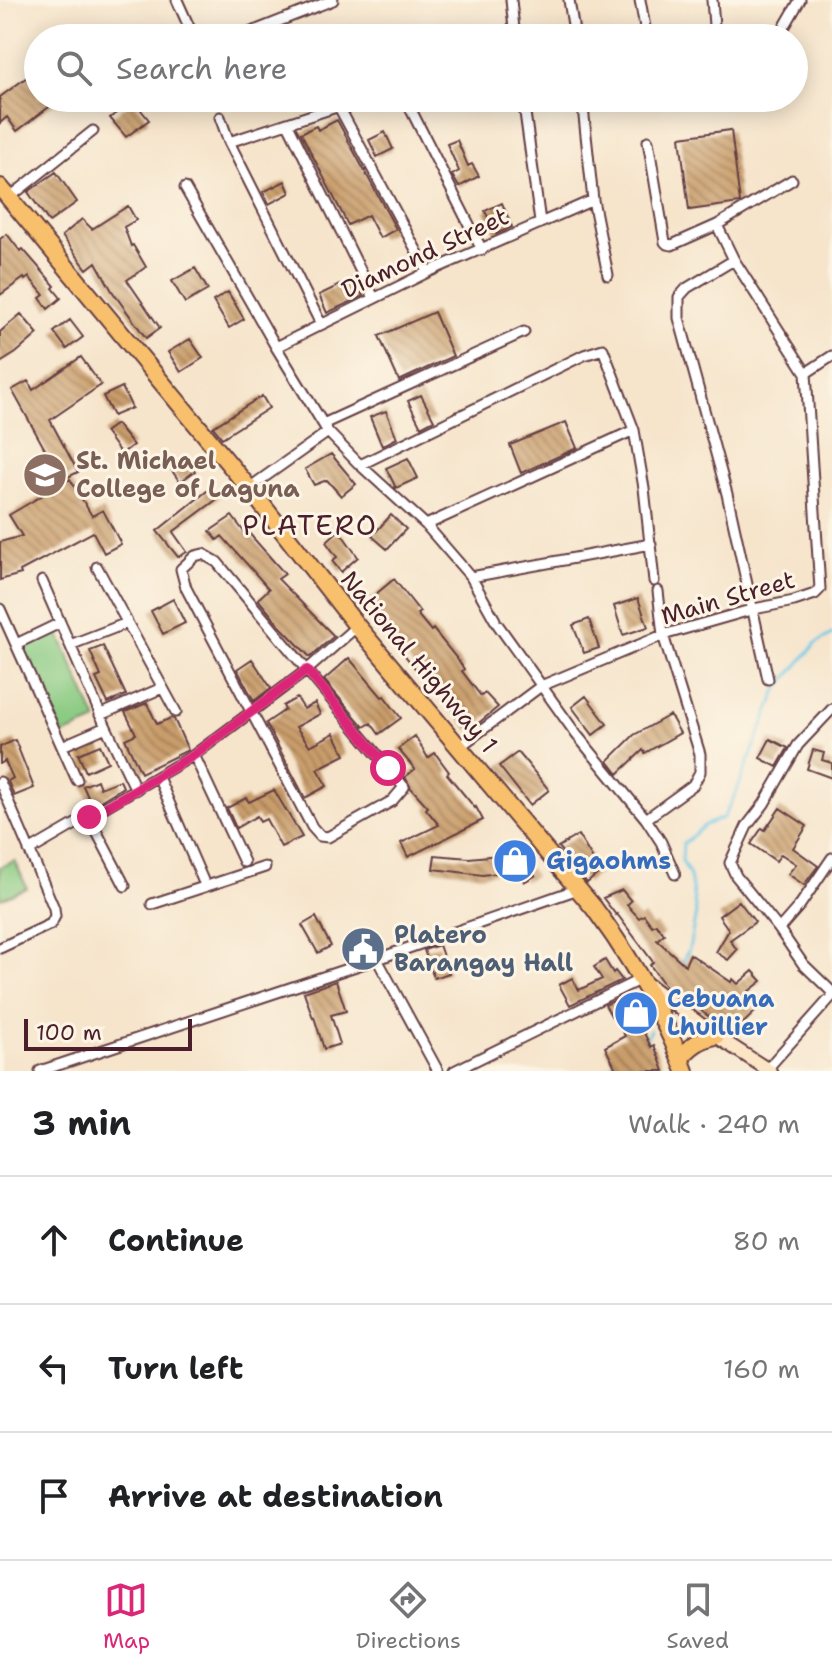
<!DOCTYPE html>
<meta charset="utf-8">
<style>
body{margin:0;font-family:"Shantell Sans",sans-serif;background:#f2f2f2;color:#202124}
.scale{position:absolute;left:24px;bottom:20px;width:168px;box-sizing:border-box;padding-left:8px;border:4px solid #4a1f2b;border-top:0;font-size:22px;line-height:28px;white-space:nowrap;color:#4a1f2b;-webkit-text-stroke:6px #fcf5e5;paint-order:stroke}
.stop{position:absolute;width:24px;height:24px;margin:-18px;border:6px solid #db2777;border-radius:50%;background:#fff}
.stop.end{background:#db2777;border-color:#fff;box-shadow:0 2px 8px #0008}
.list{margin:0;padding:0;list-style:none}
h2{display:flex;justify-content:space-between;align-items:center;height:104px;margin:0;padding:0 32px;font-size:34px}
h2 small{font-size:26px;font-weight:400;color:#757577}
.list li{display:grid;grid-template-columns:52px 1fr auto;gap:24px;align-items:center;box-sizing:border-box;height:128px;padding:0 32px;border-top:2px solid #e0e0e0}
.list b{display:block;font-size:30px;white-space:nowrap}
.list em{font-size:26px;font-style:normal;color:#757577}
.icon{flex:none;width:44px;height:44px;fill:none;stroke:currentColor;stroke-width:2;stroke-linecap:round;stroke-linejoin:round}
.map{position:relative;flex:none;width:832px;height:1071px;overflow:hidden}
.search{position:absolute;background:#fff;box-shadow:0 4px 20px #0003;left:24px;right:24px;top:24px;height:88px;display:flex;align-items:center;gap:20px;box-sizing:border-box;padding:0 28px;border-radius:44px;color:#757577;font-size:30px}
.sheet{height:488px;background:#fff}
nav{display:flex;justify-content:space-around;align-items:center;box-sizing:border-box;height:112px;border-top:2px solid #e0e0e0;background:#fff;font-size:22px;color:#757577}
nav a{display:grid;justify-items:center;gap:4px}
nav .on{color:#db2777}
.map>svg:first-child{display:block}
</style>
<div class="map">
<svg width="832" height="1071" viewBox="0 0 832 1071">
<defs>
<pattern id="building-back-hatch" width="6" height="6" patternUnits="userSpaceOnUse" patternTransform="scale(2)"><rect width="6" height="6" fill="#c99d6b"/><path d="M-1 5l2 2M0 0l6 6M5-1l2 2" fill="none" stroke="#a57f58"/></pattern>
</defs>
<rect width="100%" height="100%" fill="#fcf5e5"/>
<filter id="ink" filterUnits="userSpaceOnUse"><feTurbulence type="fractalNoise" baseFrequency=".0125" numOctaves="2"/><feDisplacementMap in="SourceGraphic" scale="16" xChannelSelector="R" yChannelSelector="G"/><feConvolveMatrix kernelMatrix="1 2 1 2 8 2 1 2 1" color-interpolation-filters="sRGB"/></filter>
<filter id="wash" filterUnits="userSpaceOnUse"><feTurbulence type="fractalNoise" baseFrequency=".006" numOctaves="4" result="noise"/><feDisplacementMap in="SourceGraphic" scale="32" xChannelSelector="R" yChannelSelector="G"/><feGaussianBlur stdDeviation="1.8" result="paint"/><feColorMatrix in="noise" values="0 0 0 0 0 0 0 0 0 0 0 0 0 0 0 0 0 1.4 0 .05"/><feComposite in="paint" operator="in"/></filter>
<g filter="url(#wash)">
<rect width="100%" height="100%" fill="#f6e4cb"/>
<path fill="#8acb83" stroke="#6a7557" stroke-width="2" d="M56 628 97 721 63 735 20 643Z
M15 861 27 888 0 899V867Z"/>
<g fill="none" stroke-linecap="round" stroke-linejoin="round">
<path stroke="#67c5e5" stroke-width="3" d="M681 965 689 949 696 913 690 876 682 861 683 844 705 825 723 818 735 795 777 690 816 643 832 634
M645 1041 650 1030
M604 1071 614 1064"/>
</g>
<g id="blocks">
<path fill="url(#building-back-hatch)" d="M38 69V98H61L17 131 7 117 0 123V97Z
M133 100 149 120 126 137 110 118Z
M337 120 396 229 380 238 368 215 348 225 301 133 316 126 318 130Z
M731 130 740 203 689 210 680 137Z
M385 132 393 149 377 157 369 140Z
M457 140 468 166 472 164 479 176 459 187 452 175 459 171 447 144Z
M56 172 77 202 49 222 28 192Z
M285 181 290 193 269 204 263 192Z
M502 203 512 227 496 234 485 211Z
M128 206 136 220 124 227 131 246 133 245 146 267 127 280 160 328 146 338 112 291 96 262 87 269 62 236 82 219 92 229Z
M7 234 20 251 23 249 55 286 53 288 61 298 48 309 40 298 44 295 29 277 25 280 24 278 0 295V239Z
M195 268 208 290 185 303 172 281Z
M354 278 363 296 327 313 319 295Z
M228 292 244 319 229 328 213 301Z
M434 312 453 356 399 381 379 336Z
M21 314 38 334 16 353 0 363V332Z
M70 320 83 337 67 349 54 332Z
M190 339 203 358 181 372 168 352Z
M81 357 101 385 50 420 78 472 62 480 12 390 28 381 33 390Z
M122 387 132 408 113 416 103 396Z
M421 395 434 420 421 427 408 401Z
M262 396 269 408 222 438 213 427Z
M386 411 397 438 382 446 370 417Z
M566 422 577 448 521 473 510 445Z
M116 424 133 445 121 454 105 432Z
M331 454 356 484 341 496 327 480 314 485 305 469Z
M185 457 195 471 180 482 170 468Z
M408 458 418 478 396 488 386 468Z
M70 479 92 516 103 510 121 544 104 553 93 532 20 571 21 574 0 580V542L22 536 9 515Z
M212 487 220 497 173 532 187 552 178 557 157 531Z
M391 515 406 529 387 549 372 536Z
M232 516 245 533 247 531 285 574 278 579 334 636 310 657 280 626 258 599 269 589 222 536 217 540 210 531Z
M339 530 358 557 341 572 332 561 337 557 326 542Z
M394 579 420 612 417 614 431 631 433 629 458 660 464 669 462 671 481 696 485 693 498 707 469 731 423 670 419 673 403 653 405 652 376 619 382 615 370 599Z
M638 598 648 627 623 635 614 606Z
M173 599 185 623 163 634 151 611Z
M589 619 599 648 584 653 573 625Z
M103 646 126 695 108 703 96 678 101 676 90 651Z
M349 658 382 697 384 696 401 718 379 734 371 723 364 727 324 680Z
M252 659 271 688 254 701 237 669Z
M586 696 607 724 593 735 572 707Z
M297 698 304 709 315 703 320 714 296 727 310 746 334 733 345 755 317 769 327 786 305 798 266 723 285 710 283 706Z
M147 703 157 724 171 718 174 719 188 750 141 773 125 739 136 734 125 712Z
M670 715 680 733 645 753 643 750 618 774 608 761 634 735Z
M415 736 428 758 435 753 449 772 447 774 475 808 476 807 483 820 408 857 401 843 439 825 426 809 428 807 411 788 405 777 415 769 398 749Z
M770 739 788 748 777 767 760 758Z
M15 740 34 788 14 796 8 781 13 778 5 761 0 764V747Z
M100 745 108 762 86 772 78 754Z
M813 750 824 753 822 760 832 763V778L807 769Z
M518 752 549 790 530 805 499 766Z
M97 780 100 788 120 780 123 787 92 806 83 786Z
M274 790 302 837 281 847 266 819 260 822 257 816 236 828 227 808 246 798 249 802Z
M780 808 807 826 793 848 818 866 804 885 788 874 796 864 781 854 776 861 751 844 762 828 765 830Z
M578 835 594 861 592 862 600 872 587 883 558 847Z
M515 852 527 869 530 868 535 876 524 882 518 870 483 875 433 869 435 855 469 858 510 854Z
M622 890 631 901 627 905 639 918 644 915 652 926 656 924 664 934 657 940 685 965 690 954 731 982 733 979 738 984 753 971 762 981 743 996 756 1011 733 1033 719 1019 716 1022 699 1009 704 1005 666 987 650 965 653 962 617 914 616 915 603 898Z
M739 901 755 922 730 940 737 950 728 960 716 952 729 930 719 916Z
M316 917 331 946 318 953 302 925Z
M439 945 449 973 434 978 424 950Z
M605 960 613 973 615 971 622 980 570 1005 559 985 572 978 579 990 602 979 594 967Z
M336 981 346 1011 331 1015 340 1044 324 1049 314 1017 313 1018 304 992Z
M616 1000 624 1014 637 1008 641 1017 637 1019 651 1047 654 1045 664 1071H617L605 1047 625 1036 616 1017 613 1019 605 1005Z"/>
</g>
</g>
<g filter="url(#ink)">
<use href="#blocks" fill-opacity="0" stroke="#643d43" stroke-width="2"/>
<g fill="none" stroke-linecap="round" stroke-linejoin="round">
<g stroke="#643d43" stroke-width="13">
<path id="minor" d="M177 0 194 38
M511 0 515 38
M569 0 575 38
M640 0 647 38
M712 0 715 38
M236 38 333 0
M778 38 800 0
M405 98 482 250
M523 98 540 222
M582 98 593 200 608 275
M339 107 428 272
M220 117 229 142 321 324
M288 124 374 298
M229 142 364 98
M185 188 276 347 328 432 360 465 426 525 471 577 495 620
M9 198 93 131
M717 225 792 180
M734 260 687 288 679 297V318L727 494 768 679
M276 347 428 272 593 200
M806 373 832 356
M323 424 524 332
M360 465 584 355 603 349 634 430 644 488 654 581
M249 488 328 432
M426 525 634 430
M203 554 217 562 404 787 392 801 328 837 320 836 312 827 186 588 181 569 195 556Z
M97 567 176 712
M471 577 651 544
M42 581 106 727 136 790
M0 609 77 780
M498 625 576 734 646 819 661 842 675 874
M16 644 60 623
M70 645 127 623
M832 709 798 745 764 804 747 826 730 863 736 876 779 929 803 964 832 992
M100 715 162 688
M62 746 106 727
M458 748 541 686 663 635 754 609 794 601 815 594 820 589 806 373 734 260 717 225 672 245 667 244 665 242 648 141
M194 755 244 862
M158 777 205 885
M0 782 54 908 55 916 51 924 0 948
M89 817 125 886
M646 819 693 785 700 772V754L663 635 658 591
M29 851 194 755 307 670 357 626
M152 904 265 867
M779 929 800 905 832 858
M377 959 438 1071
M767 1069 832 996
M40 1071 377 959 578 889
M454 1071 641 979"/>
</g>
<g stroke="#643d43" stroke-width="16">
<path id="secondary" d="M647 984 716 1036 770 1071"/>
</g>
<g stroke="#643d43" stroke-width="20">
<path id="trunk" d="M0 187 249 488 357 626 594 908C631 958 663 1013 685 1071
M680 1059C690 1046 700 1039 716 1036"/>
</g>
<use href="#minor" stroke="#fff" stroke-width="9"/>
<use href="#secondary" stroke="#fce5c4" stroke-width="12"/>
<use href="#trunk" stroke="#f8bf6c" stroke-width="16"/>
</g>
</g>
<g fill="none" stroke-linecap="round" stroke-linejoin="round" filter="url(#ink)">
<path stroke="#db2777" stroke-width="10" d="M89 817 194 755 307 670 388 768"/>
</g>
<defs>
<g id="university-disc" transform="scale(2.3)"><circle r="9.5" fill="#8d6e63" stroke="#fcf5e5"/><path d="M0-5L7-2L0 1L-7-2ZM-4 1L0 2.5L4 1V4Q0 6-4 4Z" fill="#fff"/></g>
<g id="shop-disc" transform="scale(2.3)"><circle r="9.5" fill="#3f7fe0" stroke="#fcf5e5"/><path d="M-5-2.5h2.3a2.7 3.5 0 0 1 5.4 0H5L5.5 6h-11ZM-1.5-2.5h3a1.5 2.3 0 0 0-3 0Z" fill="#fff"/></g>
<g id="civic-disc" transform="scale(2.3)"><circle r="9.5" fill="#5c6f8a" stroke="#fcf5e5"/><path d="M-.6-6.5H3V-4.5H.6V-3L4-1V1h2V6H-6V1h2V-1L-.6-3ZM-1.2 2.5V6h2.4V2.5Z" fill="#fff"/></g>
</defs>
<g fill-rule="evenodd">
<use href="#university-disc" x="45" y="475"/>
<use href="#shop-disc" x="515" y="861"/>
<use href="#civic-disc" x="363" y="949"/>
<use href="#shop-disc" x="636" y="1013"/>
</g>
<g text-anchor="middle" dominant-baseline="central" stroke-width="6" stroke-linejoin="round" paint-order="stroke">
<g font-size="24" fill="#4a1f2b" stroke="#fcf5e5">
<text transform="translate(425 253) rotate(-25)">Diamond Street</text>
<text transform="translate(728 598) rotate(-16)">Main Street</text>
<text transform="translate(419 662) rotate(50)">National Highway 1</text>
</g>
<g font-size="24" font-weight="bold" fill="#785e54" stroke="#fcf5e5" text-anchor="start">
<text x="76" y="461">St. Michael<tspan x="76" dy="28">College of Laguna</tspan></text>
</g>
<g font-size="24" font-weight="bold" fill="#366cbe" stroke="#fcf5e5" text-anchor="start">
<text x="546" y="861">Gigaohms</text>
<text x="667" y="999">Cebuana<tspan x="667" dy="28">Lhuillier</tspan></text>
</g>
<g font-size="24" font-weight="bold" fill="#4e5e75" stroke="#fcf5e5" text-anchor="start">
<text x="394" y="935">Platero<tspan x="394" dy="28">Barangay Hall</tspan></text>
</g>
<g font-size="28" letter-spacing="2" fill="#4a1f2b" stroke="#fcf5e5">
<text x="310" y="525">PLATERO</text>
</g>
</g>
</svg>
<div class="scale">100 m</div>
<div class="stop" style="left:388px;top:768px"></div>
<div class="stop end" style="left:89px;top:817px"></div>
<div class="search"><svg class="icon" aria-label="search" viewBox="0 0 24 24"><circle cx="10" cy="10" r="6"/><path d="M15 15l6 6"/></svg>Search here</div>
</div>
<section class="sheet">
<h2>3 min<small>Walk · 240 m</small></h2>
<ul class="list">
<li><svg class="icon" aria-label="ahead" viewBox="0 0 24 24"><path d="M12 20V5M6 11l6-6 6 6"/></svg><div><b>Continue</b></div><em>80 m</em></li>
<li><svg class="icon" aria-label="left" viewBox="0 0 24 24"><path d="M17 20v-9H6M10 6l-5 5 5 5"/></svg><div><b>Turn left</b></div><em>160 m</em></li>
<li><svg class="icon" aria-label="arrive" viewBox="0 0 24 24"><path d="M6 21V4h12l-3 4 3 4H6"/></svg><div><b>Arrive at destination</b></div></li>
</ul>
</section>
<nav>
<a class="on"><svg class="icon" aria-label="map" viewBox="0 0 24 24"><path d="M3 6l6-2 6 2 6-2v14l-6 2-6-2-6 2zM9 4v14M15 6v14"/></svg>Map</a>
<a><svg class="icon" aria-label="directions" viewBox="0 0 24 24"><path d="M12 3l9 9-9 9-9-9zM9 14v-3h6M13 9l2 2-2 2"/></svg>Directions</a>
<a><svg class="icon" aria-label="saved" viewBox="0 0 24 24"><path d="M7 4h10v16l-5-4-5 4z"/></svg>Saved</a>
</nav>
